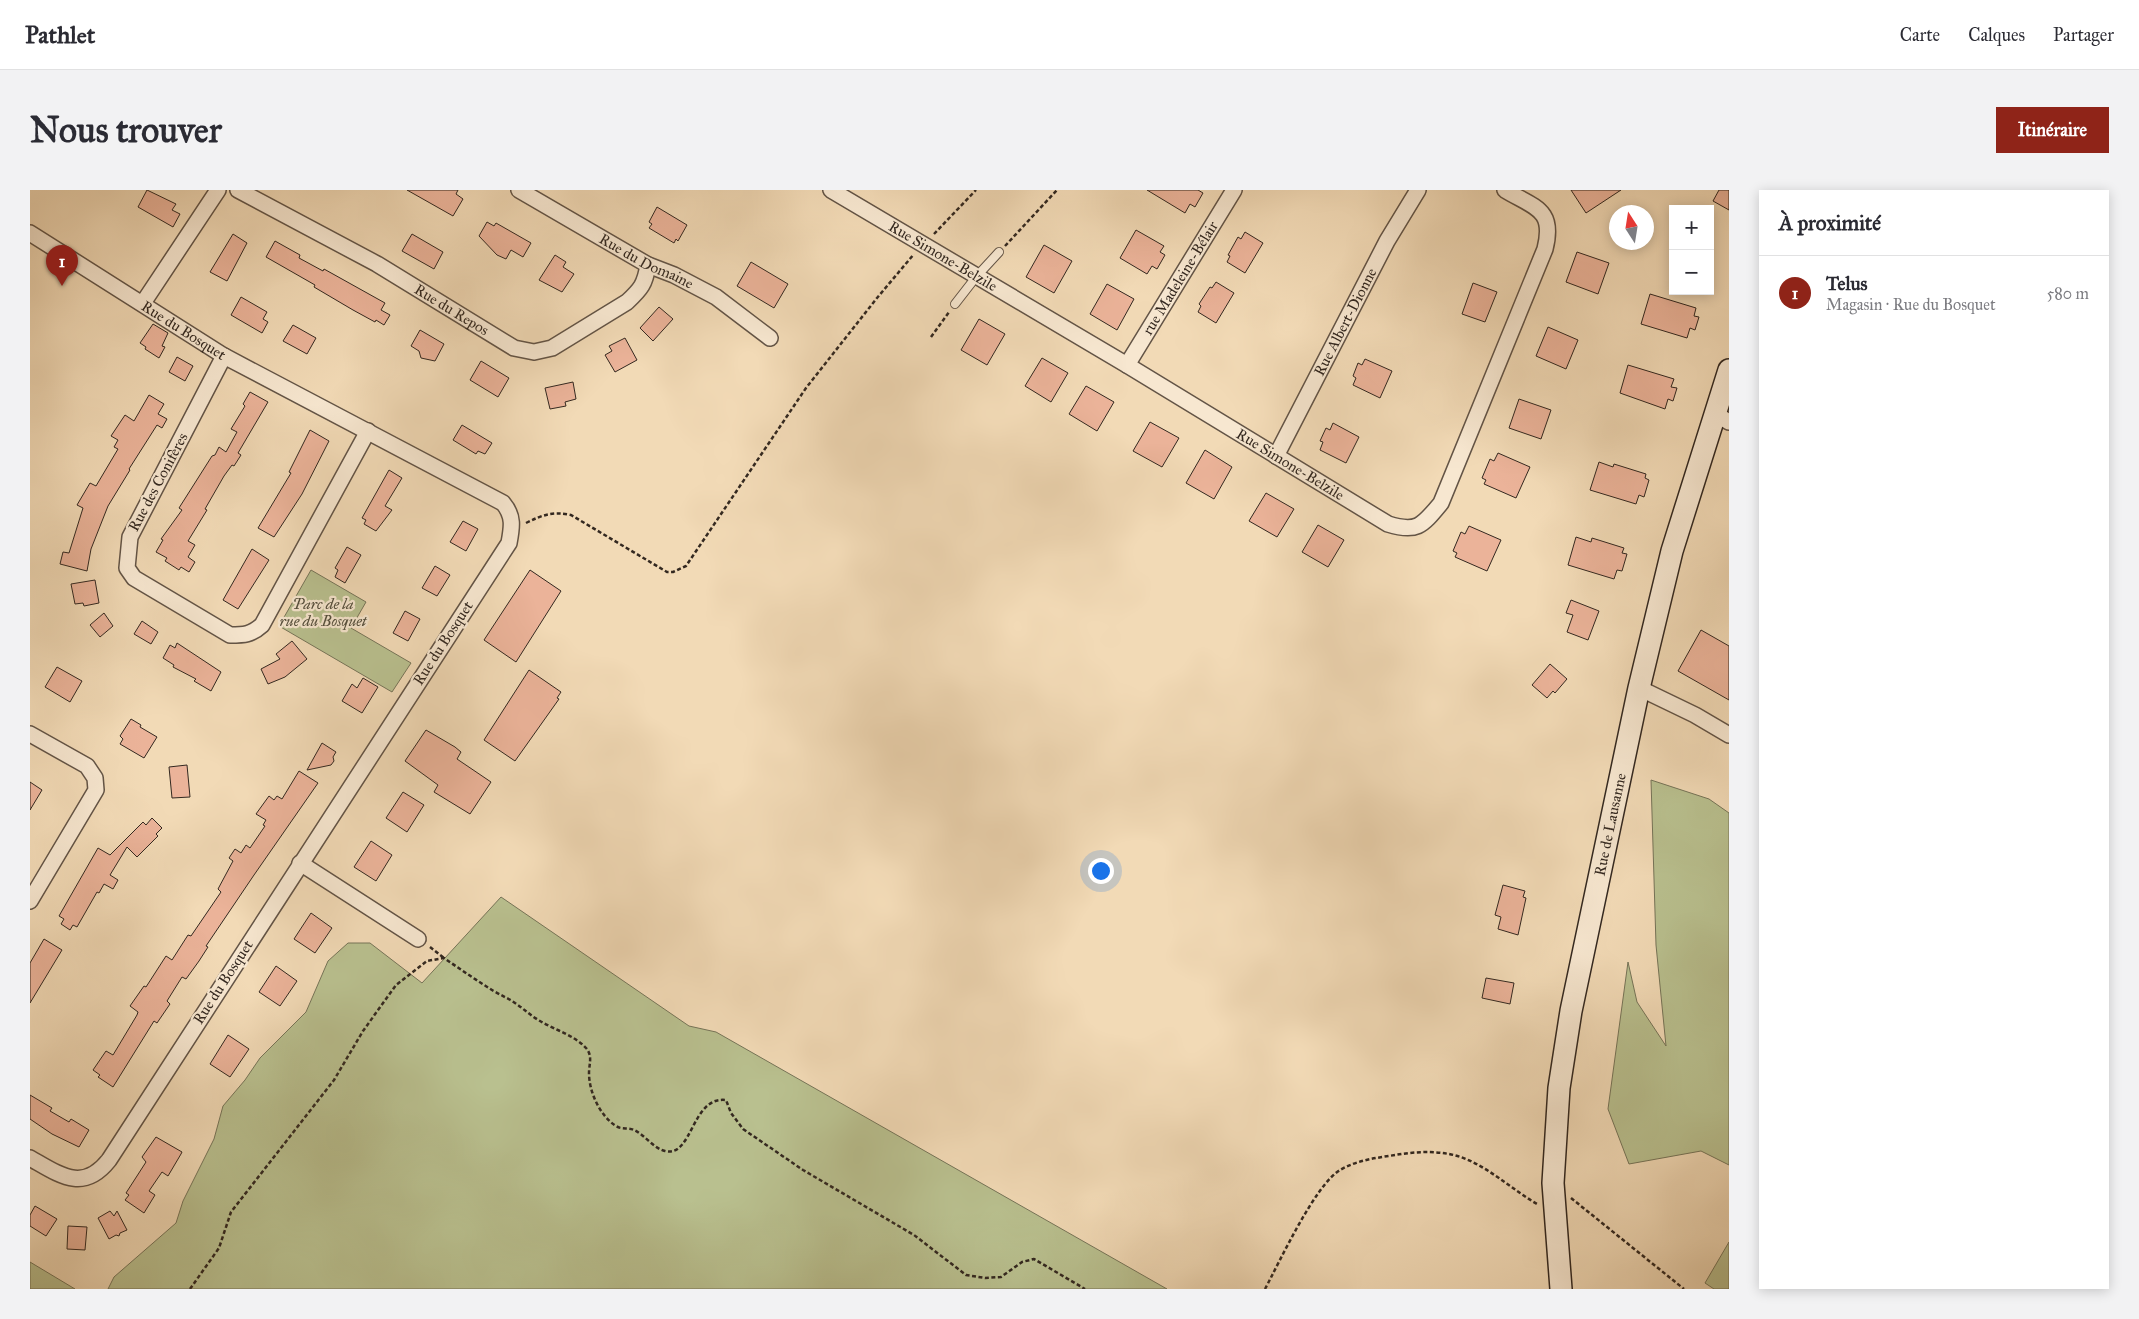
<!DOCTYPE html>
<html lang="fr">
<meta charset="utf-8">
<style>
body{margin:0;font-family:"IM FELL Great Primer",serif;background:#f2f2f3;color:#2b2b33}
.controls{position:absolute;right:15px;top:15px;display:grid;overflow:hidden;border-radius:0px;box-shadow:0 2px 12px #0003}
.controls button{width:45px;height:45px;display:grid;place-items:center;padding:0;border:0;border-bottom:1px solid #e1e1e2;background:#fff;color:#2b2b33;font:25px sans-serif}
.compass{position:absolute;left:1579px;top:15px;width:45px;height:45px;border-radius:50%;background:#fff;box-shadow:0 2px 12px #0003;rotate:348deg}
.you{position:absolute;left:1070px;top:680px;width:18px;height:18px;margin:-12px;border:4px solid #fff;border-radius:50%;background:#1a73e8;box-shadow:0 0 0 8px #1a73e833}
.badge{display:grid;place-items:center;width:32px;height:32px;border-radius:50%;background:#8f2418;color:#fff;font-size:16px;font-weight:700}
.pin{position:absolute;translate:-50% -41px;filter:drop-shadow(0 1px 2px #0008)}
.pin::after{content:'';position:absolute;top:26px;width:18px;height:15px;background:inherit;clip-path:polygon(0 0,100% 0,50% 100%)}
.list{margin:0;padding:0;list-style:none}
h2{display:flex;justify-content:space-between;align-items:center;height:65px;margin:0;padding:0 20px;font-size:21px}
h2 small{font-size:16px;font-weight:400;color:#7c7c81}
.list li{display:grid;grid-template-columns:32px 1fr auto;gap:15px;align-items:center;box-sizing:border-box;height:75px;padding:0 20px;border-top:1px solid #e1e1e2}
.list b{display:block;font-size:19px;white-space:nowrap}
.list p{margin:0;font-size:16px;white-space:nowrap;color:#7c7c81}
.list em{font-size:16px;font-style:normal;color:#7c7c81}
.map{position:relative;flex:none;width:1699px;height:1099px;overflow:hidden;border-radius:0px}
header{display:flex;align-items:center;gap:30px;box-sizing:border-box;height:70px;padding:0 25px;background:#fff;border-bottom:1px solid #e1e1e2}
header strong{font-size:24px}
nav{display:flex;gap:28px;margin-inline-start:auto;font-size:18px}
.intro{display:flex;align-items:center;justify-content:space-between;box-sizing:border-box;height:120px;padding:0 30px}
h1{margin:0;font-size:35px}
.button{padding:12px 22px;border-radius:0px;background:#8f2418;color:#fff;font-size:18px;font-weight:700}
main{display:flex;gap:30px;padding:0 30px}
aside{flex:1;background:#fff;border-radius:0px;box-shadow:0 2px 12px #0003}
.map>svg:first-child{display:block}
</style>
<header>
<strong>Pathlet</strong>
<nav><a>Carte</a><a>Calques</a><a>Partager</a></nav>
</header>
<div class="intro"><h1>Nous trouver</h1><a class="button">Itinéraire</a></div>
<main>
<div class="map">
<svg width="1699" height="1099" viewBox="0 0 1699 1099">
<rect width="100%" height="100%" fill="#f2dab6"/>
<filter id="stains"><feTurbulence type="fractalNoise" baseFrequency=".004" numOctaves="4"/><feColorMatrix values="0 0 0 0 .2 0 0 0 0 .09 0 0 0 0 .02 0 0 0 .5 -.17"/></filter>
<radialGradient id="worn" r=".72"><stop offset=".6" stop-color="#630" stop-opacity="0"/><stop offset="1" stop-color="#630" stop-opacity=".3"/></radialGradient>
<path fill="#b9c08f" stroke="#767458" d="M281 380 336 412 321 438 381 473 362 502 249 436Z
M1621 590 1679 609 1699 623V975L1671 961 1599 974 1578 919 1598 772 1607 812 1636 856 1626 755Z
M471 707 659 836 686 842 1137 1099H78L84 1087 146 1033 153 1011 184 949 193 916 215 890 230 868 276 822 298 771 318 753H340L392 793Z
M1699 1052V1099H1684L1675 1093Z
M0 1072 45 1099H0Z"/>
<path fill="#ebb399" stroke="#332820" d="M117 0 146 14 142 20 150 24 143 37 108 17Z
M377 0H428L426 4 433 9 423 26Z
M1117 0H1168L1173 3 1165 17 1160 14 1155 23Z
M1541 0H1591L1556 23Z
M1689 0H1699V20L1683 11Z
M627 17 657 35 648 51 646 49 644 53 619 38 622 34 619 32Z
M457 32 464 36 466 33 501 53 493 67 481 60 476 69 467 65 449 46Z
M1106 40 1134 56 1130 62 1135 65 1127 79 1122 76 1117 84 1090 68Z
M1215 42 1233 53 1215 83 1197 72 1200 66 1198 65 1208 47 1211 49Z
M203 44 217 53 197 91 180 82Z
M382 44 413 62 404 79 372 61Z
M245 51 270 65 269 68 293 81 294 79 355 113 351 120 360 125 354 135 346 130 345 132 323 120 284 97 285 95 236 67Z
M1014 55 1042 71 1024 103 996 87Z
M1547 62 1579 73 1568 104 1536 92Z
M525 65 536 72 533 77 544 84 532 102 509 90Z
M721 72 758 94 744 118 707 96Z
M1186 92 1204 103 1186 133 1168 122 1171 116 1169 114 1180 97 1182 98Z
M1443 93 1467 102 1455 132 1432 124Z
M1077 94 1104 109 1087 140 1060 124Z
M1620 104 1666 118 1664 126 1669 127 1665 140 1660 138 1657 148 1611 134Z
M211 107 237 122 233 129 238 132 232 143 201 125Z
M629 117 643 129 623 151 610 138Z
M949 129 975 144 957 175 931 160Z
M123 134 138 143 132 156 135 157 129 168 115 159 116 157 110 153Z
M263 135 286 148 277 164 253 151Z
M1518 137 1548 150 1536 179 1506 166Z
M390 140 414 154 405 171 391 168 389 161 381 156Z
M595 148 607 170 585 182 575 165 582 161 579 156Z
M147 167 163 176 155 191 139 182Z
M1012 168 1038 183 1021 212 995 196Z
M1335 169 1362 181 1350 208 1323 195 1326 188 1323 186 1328 173 1332 175Z
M451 171 479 188 468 207 440 190Z
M1598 175 1644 189 1641 197 1647 198 1643 211 1638 209 1635 219 1590 203Z
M543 192 546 209 535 212 536 216 520 219 515 198Z
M1056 196 1084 212 1067 241 1039 224Z
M220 202 238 212 208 263 211 265 204 276 202 275 194 286 175 319 177 320 158 351 165 355 158 367 165 372 159 382 151 377 149 380 135 371 137 368 126 362 133 350 131 349 152 320 149 318 182 266 185 265 189 257 196 262 207 242 201 239 215 216 213 214Z
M119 205 134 214 128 224 137 229 132 238 127 235 99 279 100 280 78 316 61 359 57 381 30 374 33 362 39 363 53 318 47 315 60 293 66 296 88 259 84 257 88 250 81 246 95 225 104 231Z
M1489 209 1521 220 1511 249 1479 238Z
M1120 232 1149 248 1132 277 1103 261Z
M1303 233 1329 247 1316 273 1290 260 1293 252 1290 251 1296 238 1300 240Z
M432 235 462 253 455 264 448 261 446 264 423 250Z
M280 240 299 251 272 304 244 347 228 338 261 283 259 282Z
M1175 260 1202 277 1184 309 1156 293Z
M1468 263 1500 277 1486 308 1454 294 1456 290 1452 288 1460 269 1464 271Z
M1569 272 1583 277 1584 274 1616 284 1615 288 1619 290 1614 307 1609 305 1606 314 1560 300Z
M359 280 372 288 355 316 362 320 346 341 334 334 336 330 332 328Z
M1236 303 1264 319 1247 347 1219 331Z
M433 331 448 339 436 361 420 352Z
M1288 335 1314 350 1298 377 1272 362Z
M1439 336 1471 350 1457 381 1425 367 1427 363 1423 361 1431 342 1435 344Z
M1546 347 1561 352 1562 348 1594 358 1592 363 1597 364 1592 381 1587 380 1584 389 1538 375Z
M317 357 331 365 315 393 305 387 308 380 305 378Z
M222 359 239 370 208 419 193 410Z
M405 376 420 385 407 406 392 398Z
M500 380 531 401 486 472 454 450Z
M65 390 69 413 54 416 53 413 45 414 41 394Z
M1541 410 1569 421 1558 450 1537 442 1543 425 1536 423Z
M375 421 390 429 378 451 363 443Z
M74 423 83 436 70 447 60 435Z
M112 431 128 442 121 454 104 444Z
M1671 440 1699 456V510L1648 481Z
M262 451 277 469 255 487 238 494 231 479 250 469 246 464Z
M147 453 191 482 181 501 164 491 166 489 143 477 144 475 133 468 140 455 145 458Z
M1520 474 1537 489 1525 503 1523 501 1517 508 1502 495Z
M27 477 52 491 40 512 15 497Z
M499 480 531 502 527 508 529 509 485 571 454 550Z
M333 488 348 497 332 523 312 511 322 494 327 498Z
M101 529 111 535 110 537 127 547 114 568 90 554 93 549 90 546Z
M396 540 425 557 431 562 427 569 461 592 440 624 404 602 408 595 375 571Z
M292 553 306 562 303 567 304 571 301 575 277 580Z
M157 575 160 607 142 608 139 577Z
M269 581 288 593 224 685 176 756 178 757 169 771 156 789 152 787 137 811 140 814 127 833 124 831 83 897 68 887 70 885 63 880 76 861 83 865 107 825 108 822 100 816 114 796 116 797 136 766 142 770 158 745 161 746 191 702 188 699 203 671 199 668 205 659 211 663 216 655 220 658 235 636 233 635 236 630 226 624 239 606 244 610 247 606 252 609Z
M0 592 12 600 0 620Z
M373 602 394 615 377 642 356 628Z
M122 628 132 638 126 644 128 646 107 667 97 657 80 685 88 690 83 699 74 694 69 703 67 702 47 737 43 735 40 740 31 734 34 729 29 726 68 658 80 665 113 632 116 635Z
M341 651 362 665 346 691 324 677Z
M1473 695 1495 701 1493 707 1496 708 1488 745 1468 739 1471 727 1465 725Z
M281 723 302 738 285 763 264 749Z
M14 749 32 760 0 813V773Z
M246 776 267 791 250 816 229 802Z
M1456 788 1484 793 1480 814 1452 808Z
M198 845 219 859 200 887 180 874Z
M0 905 22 918 20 921 39 932 41 929 59 940 49 957 22 944 0 929Z
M126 947 152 962 151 964 138 986 132 982 119 1001 125 1005 114 1023 95 1010 99 1005 96 1003 116 972 112 967Z
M5 1016 27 1029 16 1046 0 1036V1025Z
M80 1021 84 1026 87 1021 97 1040 90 1043 89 1046 86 1045 79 1049 68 1028Z
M38 1036 57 1037 55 1060 37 1059Z"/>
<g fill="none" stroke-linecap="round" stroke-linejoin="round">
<g stroke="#635446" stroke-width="10">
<path id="lane" d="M925 114 946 87 969 62"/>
</g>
<g stroke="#635446" stroke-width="18">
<g id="street">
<path id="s1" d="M208 0 347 74 484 158 504 162 522 158 597 112C611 99 615 94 618 75"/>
<path id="s2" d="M489 0 618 75 644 85 686 107 740 148"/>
<path id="s3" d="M801 0 1097 175 1358 334C1387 343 1392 336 1411 313L1515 59C1525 19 1505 18 1475 0"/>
<path id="s4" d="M0 43 194 166 473 313C484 326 482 337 479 353L79 970C53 1003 30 985 0 968"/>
<path d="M113 113 188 0"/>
<path d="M194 166 100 347 97 378 104 388 200 445C214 445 221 445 232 435L338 241"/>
<path id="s5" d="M1097 175 1204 0"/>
<path d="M1686 224 1699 232"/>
<path id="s6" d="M1246 266 1357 51 1388 0"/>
<path d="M1609 498 1665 525 1699 545"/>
<path d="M0 544 57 576 65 588 66 600 0 711"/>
<path d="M270 673 388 749"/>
</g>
</g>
<g stroke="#332820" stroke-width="24">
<g id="secondary">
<path id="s7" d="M1531 1099 1523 993 1529 898 1541 821 1609 498 1642 361 1699 180"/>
</g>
</g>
<path stroke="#332820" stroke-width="2.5" stroke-dasharray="4 2.5" stroke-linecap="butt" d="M904 44 946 0
M975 56 1027 0
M901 147 919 122
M496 333C512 325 523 321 541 325L637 382H643L656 376 776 198 847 108 884 64
M400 757 414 768
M1541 1008 1654 1099
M160 1099 189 1058 201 1022 304 890 333 841 366 795 397 771 414 768C430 779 446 790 462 800 470 805 478 808 485 813 494 819 501 826 510 831 525 840 544 845 556 858 563 866 559 874 559 883 559 902 570 926 586 936 592 940 598 937 604 940 615 945 623 958 635 961 663 968 661 906 696 910L701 923 713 939 773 980 884 1045 936 1085 955 1088 971 1087 992 1072 1004 1069 1055 1099
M1235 1099C1250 1071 1285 995 1310 980 1327 970 1346 968 1365 965 1389 961 1414 960 1436 969 1462 980 1483 1000 1507 1014"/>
<use href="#lane" stroke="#f7e7d0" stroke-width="8"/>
<use href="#street" stroke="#f7e7d0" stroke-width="15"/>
<use href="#secondary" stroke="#f7e7d0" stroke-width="21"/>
</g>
<g text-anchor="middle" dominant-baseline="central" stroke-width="4.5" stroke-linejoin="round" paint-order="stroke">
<g font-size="15" fill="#332820" stroke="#f7e7d0">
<text stroke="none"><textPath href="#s3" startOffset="130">Rue Simone-Belzile</textPath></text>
<text stroke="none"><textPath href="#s2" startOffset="146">Rue du Domaine</textPath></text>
<text stroke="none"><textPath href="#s5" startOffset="102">rue Madeleine-Bélair</textPath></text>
<text stroke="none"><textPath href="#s1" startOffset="245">Rue du Repos</textPath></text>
<text stroke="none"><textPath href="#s6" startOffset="151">Rue Albert-Dionne</textPath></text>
<text stroke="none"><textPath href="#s4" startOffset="182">Rue du Bosquet</textPath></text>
<text stroke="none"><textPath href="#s3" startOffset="535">Rue Simone-Belzile</textPath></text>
<text transform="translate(128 292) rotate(-62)">Rue des Conifères</text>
<text transform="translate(413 453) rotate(-57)">Rue du Bosquet</text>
<text stroke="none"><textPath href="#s7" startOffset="470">Rue de Lausanne</textPath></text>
<text transform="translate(193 792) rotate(-57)">Rue du Bosquet</text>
</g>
<g font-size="15" font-style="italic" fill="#544e3c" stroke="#f7e7d0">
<text x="293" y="414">Parc de la<tspan x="293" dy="17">rue du Bosquet</tspan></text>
</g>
</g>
<rect width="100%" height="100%" filter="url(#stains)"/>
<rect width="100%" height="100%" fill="url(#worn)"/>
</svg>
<div class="controls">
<button>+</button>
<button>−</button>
</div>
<svg class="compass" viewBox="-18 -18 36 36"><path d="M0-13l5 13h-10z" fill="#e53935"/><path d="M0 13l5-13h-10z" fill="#7c7c81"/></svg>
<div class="you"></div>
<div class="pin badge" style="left:32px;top:96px">1</div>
</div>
<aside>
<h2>À proximité<small></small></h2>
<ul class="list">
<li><span class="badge">1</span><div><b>Telus</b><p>Magasin · Rue du Bosquet</p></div><em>580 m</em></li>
</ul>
</aside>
</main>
